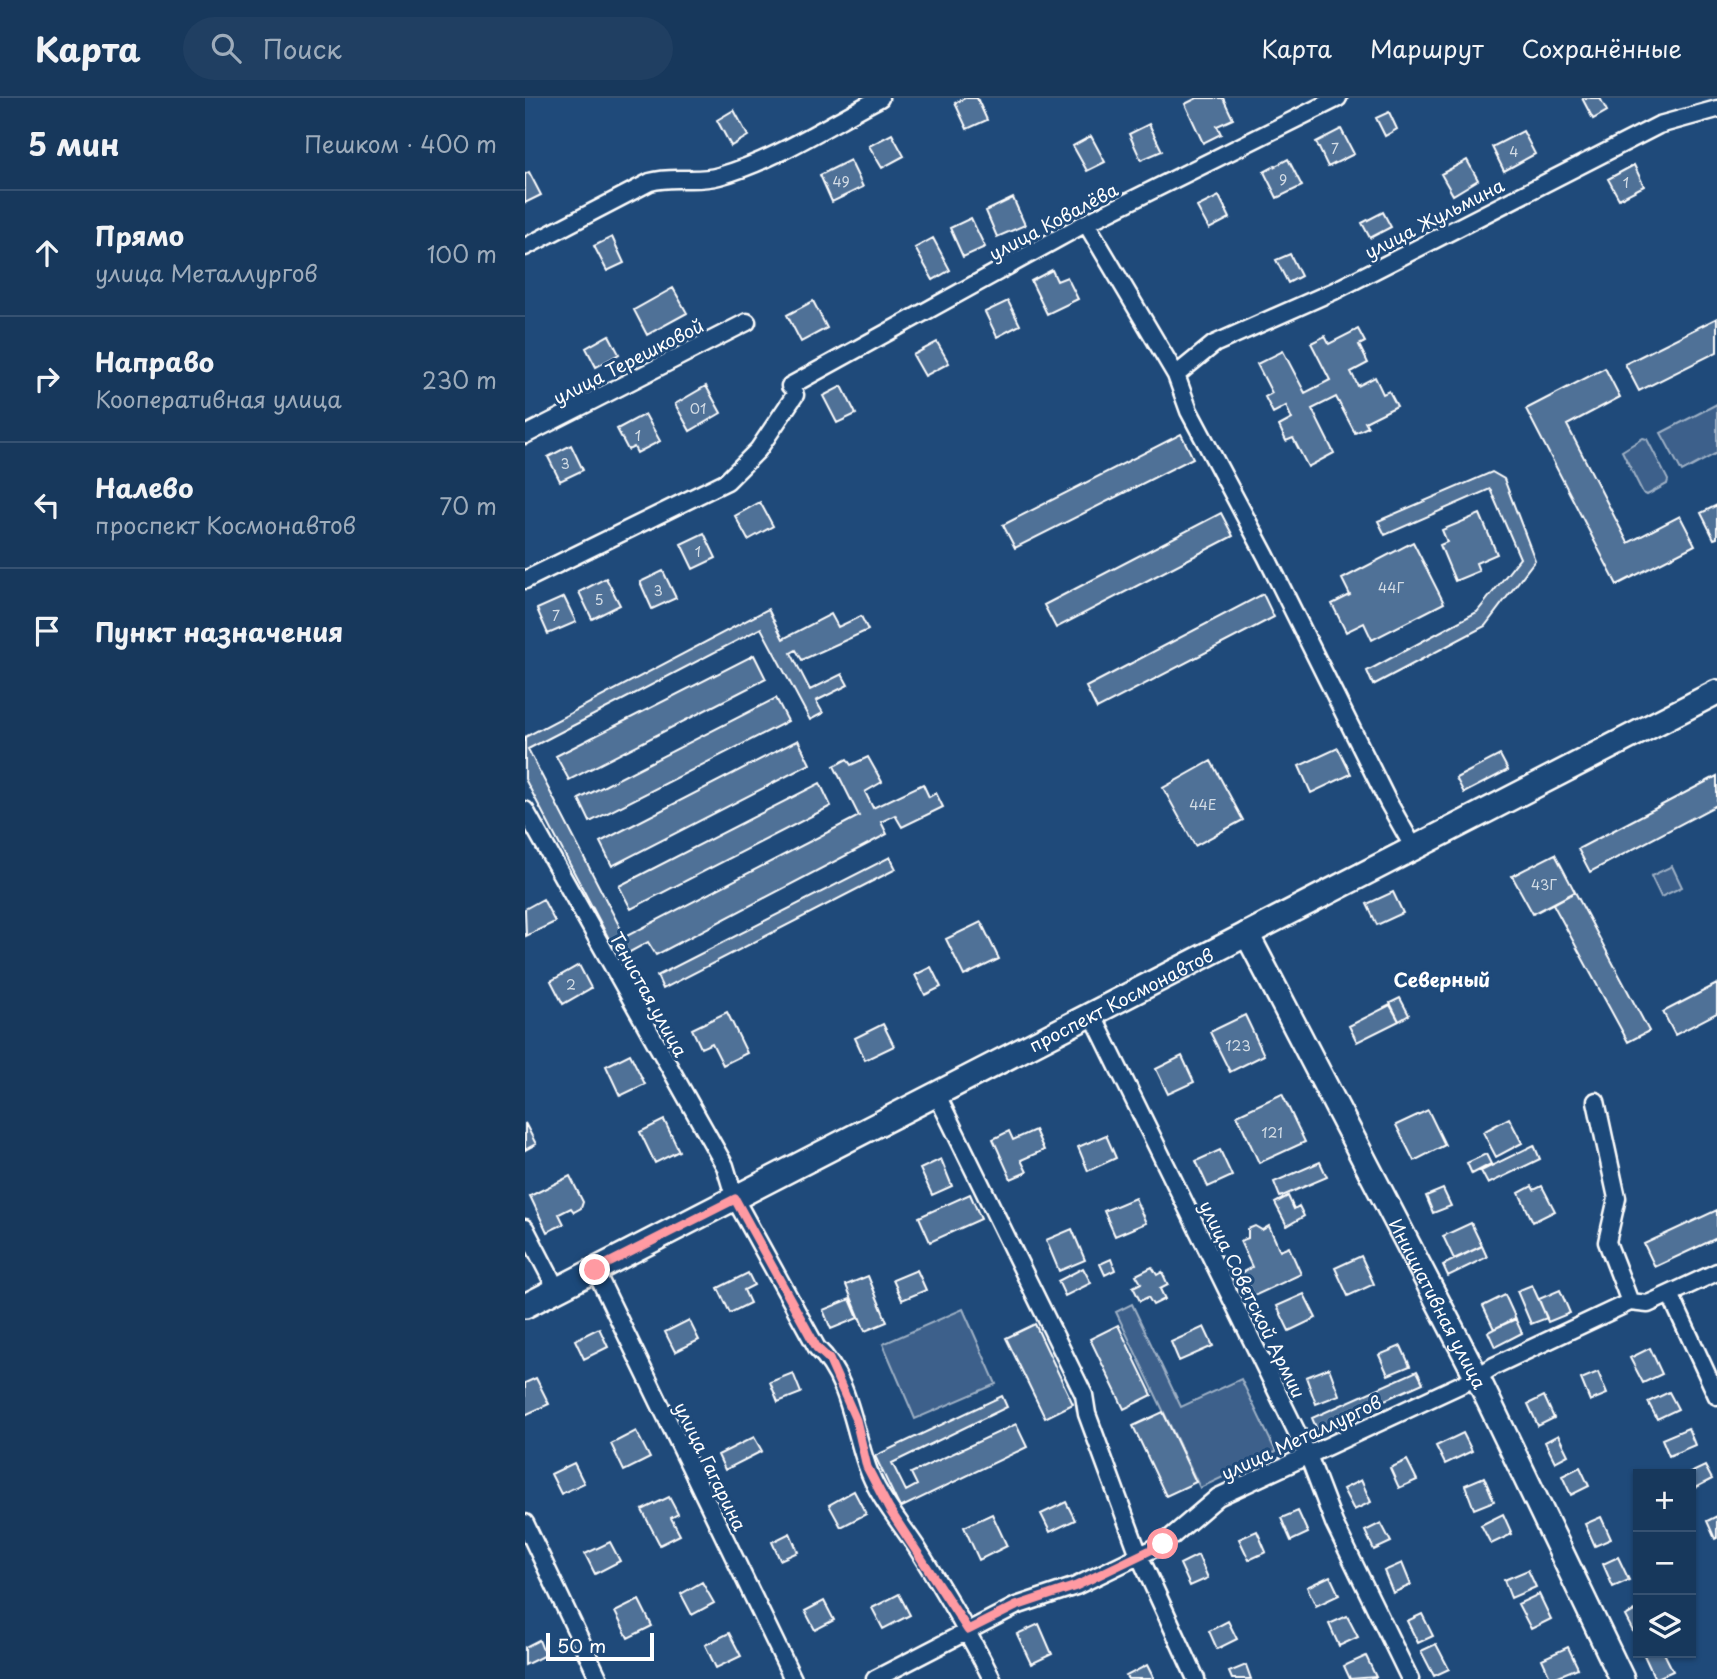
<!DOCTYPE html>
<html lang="ru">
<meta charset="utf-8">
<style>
body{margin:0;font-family:"Playpen Sans",sans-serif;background:#203f62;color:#f1f3f6}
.controls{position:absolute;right:21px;bottom:21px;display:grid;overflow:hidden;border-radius:0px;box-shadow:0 2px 5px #0004}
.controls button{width:63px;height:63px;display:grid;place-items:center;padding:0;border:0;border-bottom:2px solid #365272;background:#17385c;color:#f1f3f6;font:35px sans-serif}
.scale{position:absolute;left:21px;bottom:18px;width:108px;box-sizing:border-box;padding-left:7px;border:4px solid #fff;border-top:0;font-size:19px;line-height:24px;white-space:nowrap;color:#fff;-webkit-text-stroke:5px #1f4a7a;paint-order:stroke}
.stop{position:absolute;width:21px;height:21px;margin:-16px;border:5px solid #ff9aa2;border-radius:50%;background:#fff}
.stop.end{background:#ff9aa2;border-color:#fff;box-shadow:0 2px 7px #0008}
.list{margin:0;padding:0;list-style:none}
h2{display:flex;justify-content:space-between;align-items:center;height:91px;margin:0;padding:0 28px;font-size:30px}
h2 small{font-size:23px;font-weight:400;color:#9eacbb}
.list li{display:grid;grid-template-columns:46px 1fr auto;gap:21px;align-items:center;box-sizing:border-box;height:126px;padding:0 28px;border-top:2px solid #365272}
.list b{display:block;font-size:26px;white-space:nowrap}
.list p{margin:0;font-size:23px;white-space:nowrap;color:#9eacbb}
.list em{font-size:23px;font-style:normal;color:#9eacbb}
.icon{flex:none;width:38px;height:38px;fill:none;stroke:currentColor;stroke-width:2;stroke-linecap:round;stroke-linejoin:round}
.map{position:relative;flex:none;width:1192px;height:1581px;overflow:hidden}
header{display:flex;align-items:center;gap:42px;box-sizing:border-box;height:98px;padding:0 35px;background:#17385c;border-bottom:2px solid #365272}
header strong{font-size:33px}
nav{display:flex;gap:38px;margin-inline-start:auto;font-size:24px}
.search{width:490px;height:63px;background:#203f62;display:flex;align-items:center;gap:18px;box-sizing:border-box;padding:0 24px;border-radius:38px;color:#9eacbb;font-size:26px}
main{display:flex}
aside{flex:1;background:#17385c}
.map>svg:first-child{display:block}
</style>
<header>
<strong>Карта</strong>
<div class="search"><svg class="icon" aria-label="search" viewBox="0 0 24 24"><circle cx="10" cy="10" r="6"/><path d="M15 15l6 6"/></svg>Поиск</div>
<nav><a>Карта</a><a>Маршрут</a><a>Сохранённые</a></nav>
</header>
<main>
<aside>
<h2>5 мин<small>Пешком · 400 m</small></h2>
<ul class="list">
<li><svg class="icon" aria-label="ahead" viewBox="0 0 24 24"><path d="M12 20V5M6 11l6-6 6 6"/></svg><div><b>Прямо</b><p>улица Металлургов</p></div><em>100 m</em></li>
<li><svg class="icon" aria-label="right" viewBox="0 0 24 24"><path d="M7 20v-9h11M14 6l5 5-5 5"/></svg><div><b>Направо</b><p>Кооперативная улица</p></div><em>230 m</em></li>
<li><svg class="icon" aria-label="left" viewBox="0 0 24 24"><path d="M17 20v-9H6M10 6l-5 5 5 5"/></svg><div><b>Налево</b><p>проспект Космонавтов</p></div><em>70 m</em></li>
<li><svg class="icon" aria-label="arrive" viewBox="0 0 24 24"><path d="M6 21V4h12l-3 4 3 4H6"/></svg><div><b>Пункт назначения</b></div></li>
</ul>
</aside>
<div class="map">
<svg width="1192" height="1581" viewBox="0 0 1192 1581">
<rect width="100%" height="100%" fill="#1f4a7a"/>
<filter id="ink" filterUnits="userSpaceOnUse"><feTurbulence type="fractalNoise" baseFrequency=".0143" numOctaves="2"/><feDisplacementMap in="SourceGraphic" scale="14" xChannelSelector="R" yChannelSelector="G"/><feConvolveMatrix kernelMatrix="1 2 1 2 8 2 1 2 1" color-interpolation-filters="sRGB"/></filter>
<g filter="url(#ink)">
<path fill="#3c618b" stroke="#9eb0c5" stroke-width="2" d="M1192 306V355L1157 374 1136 335Z
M1118 340 1122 341 1143 382 1142 386 1122 397 1118 395 1097 353Z
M1147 768 1157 789 1136 799 1126 778Z
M607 1206 656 1309 716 1281 751 1354 675 1390 591 1214Z
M438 1211 471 1286 390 1321 358 1246Z"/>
<path fill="#507197" stroke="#fff" stroke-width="2" d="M440 0H452L462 22 442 31 430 5Z
M672 0H698L708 21 692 28 696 36 678 45 660 6Z
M1057 0H1075L1082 13 1068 21Z
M209 12 223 38 206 48 192 22Z
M864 14 872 31 860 38 851 20Z
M624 26 637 53 616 62 604 36Z
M816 31 829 56 803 69 791 44Z
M998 33 1010 56 979 73 967 49Z
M367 36 379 58 357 70 344 48Z
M566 38 580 64 562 73 548 48Z
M763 61 777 88 752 100 739 74Z
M325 62 338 89 307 104 295 77Z
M942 62 953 82 928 97 916 76Z
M1109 67 1119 88 1094 101 1083 81Z
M4 74 16 97 0 105V76Z
M694 98 705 120 684 131 672 109Z
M488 100 500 127 472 139 461 113Z
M858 114 866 129 845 140 837 125Z
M446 120 460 149 438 159 425 130Z
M87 139 99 165 82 173 69 148Z
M408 140 425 172 408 182 390 150Z
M765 156 776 178 763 185 751 162Z
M527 172 532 183 542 179 553 201 522 216 506 183Z
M148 190 162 215 122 237 109 212Z
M288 203 302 230 276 244 262 217Z
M483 203 495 227 472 239 460 214Z
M1192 220V254L1114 293 1100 266Z
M833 231 840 244 834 247 843 265 826 274 833 288 850 279 858 296 864 293 872 308 840 324 843 329 830 335 811 299 787 311 809 355 783 369 768 340 761 343 754 328 767 321 761 308 748 315 740 299 747 295 732 266 758 253 780 295 805 282 786 245 800 238 804 246Z
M84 237 94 256 71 269 61 250Z
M412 244 424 265 400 278 388 257Z
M1080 270 1095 299 1042 327 1103 445 1155 418 1170 447 1092 487 1001 311Z
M181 288 196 315 165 333 150 306Z
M317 288 331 316 312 325 298 298Z
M120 316 135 343 112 355 109 349 103 352 92 331Z
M656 336 668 360 490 450 478 427Z
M46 347 58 372 35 383 23 359Z
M967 374 979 381 1010 462 960 528 848 587 842 573 952 514 995 460 965 391 860 437 853 423Z
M235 404 248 428 223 442 210 418Z
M1192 407V440L1189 441 1176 415Z
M696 415 708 438 531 530 519 507Z
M955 416 972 456 951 465 954 473 930 483 915 447 922 444 917 432Z
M179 435 191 460 168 471 156 446Z
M888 444 919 505 847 542 839 525 821 534 807 506 825 497 817 481Z
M138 473 151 500 127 511 115 484Z
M81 480 95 507 67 521 54 494Z
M738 496 749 519 572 611 561 589Z
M39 499 51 524 23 536 12 511Z
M243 511 258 541 306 516 313 529 336 518 343 532 277 562 271 552 266 555 285 592 317 576 323 587 291 603 298 615 285 622 236 530 3 651 100 839 334 718 309 668 322 661 326 667 343 659 357 684 340 694 348 710 398 686 404 699 411 695 418 709 377 729 370 717 356 724 362 736 131 857 123 844 94 860 0 681V639Z
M229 557 241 581 44 682 31 658Z
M251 600 263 623 65 724 54 701Z
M273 642 285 666 87 768 75 744Z
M813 650 826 676 786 695 774 668Z
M975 657 983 672 939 695 931 680Z
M686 663 718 722 670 748 638 690Z
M1192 678V707L1065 774 1053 751Z
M295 685 306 708 106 811 94 788Z
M1030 756 1050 794 1008 816 987 778Z
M365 759 371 771 138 891 132 878Z
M868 794 878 815 852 827 842 806Z
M1050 794 1124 933 1103 944 1028 806Z
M18 801 30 824 1 838 0 811Z
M456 824 474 861 439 878 421 841Z
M54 867 66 890 38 906 26 883Z
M406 869 416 889 400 897 390 877Z
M1192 886V915L1150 937 1138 914Z
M875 900 884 917 874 923 865 905Z
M865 907 874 923 832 944 824 928Z
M202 914 222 955 198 967 187 945 176 950 167 931Z
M720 917 739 957 705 974 685 934Z
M358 926 369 948 340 962 330 940Z
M105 956 120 986 95 998 81 968Z
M657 958 669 984 643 996 631 971Z
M757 996 780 1044 734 1065 712 1017Z
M903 1012 920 1047 889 1063 871 1027Z
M984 1020 997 1045 971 1059 958 1034Z
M139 1022 154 1053 130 1065 115 1034Z
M0 1025 11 1046 0 1052Z
M510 1032 519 1052 496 1062 502 1074 486 1081 468 1041 484 1033 488 1042Z
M581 1037 591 1060 563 1073 553 1049Z
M1009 1047 1015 1061 963 1086 956 1073Z
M695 1052 707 1078 683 1089 671 1063Z
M961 1056 966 1066 947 1076 942 1065Z
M416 1061 427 1088 407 1097 395 1071Z
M795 1064 802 1079 755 1099 749 1084Z
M45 1078 58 1104 56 1110 49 1114 46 1110 34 1116 39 1126 22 1134 5 1098Z
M1007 1088 1009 1092 1017 1088 1030 1113 1008 1124 994 1095Z
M918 1091 926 1108 908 1115 901 1098Z
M445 1096 456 1121 405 1144 394 1119Z
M763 1098 769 1111 774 1108 779 1118 762 1128 750 1105Z
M610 1100 621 1125 590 1138 579 1113Z
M1192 1112V1140L1130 1169 1119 1146Z
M946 1125 957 1148 929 1161 918 1138Z
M730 1128 737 1132 744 1128 755 1153 764 1149 776 1176 729 1198 718 1174 727 1169 715 1143 723 1140V1131Z
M547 1131 560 1162 534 1173 521 1142Z
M957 1148 962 1159 923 1178 918 1167Z
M836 1158 849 1186 823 1198 810 1170Z
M586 1161 590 1172 580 1177 575 1166Z
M627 1169 632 1177 637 1174 643 1187 635 1191 640 1201 628 1207 623 1199 615 1203 608 1189 616 1185 611 1177Z
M558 1170 566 1185 540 1198 533 1183Z
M392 1172 401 1192 377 1202 368 1182Z
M223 1175 229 1187 219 1192 225 1205 205 1215 193 1190Z
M343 1178 362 1224 340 1233 321 1187Z
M1007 1187 1022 1220 1006 1226 992 1193Z
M1035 1192 1045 1215 1023 1224 1014 1201Z
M779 1196 791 1220 764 1233 752 1208Z
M980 1197 991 1221 969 1231 958 1208Z
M325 1201 333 1220 306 1231 298 1212Z
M990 1220 997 1235 970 1249 963 1234Z
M164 1222 174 1242 150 1254 140 1234Z
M510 1226 548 1306 520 1320 481 1240Z
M593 1227 627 1297 599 1311 565 1241Z
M679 1229 688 1248 654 1263 646 1244Z
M74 1230 83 1249 59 1261 50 1242Z
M876 1248 885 1268 863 1277 854 1257Z
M1125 1250 1137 1276 1118 1285 1105 1260Z
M804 1270 814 1297 791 1306 781 1279Z
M892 1273 898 1285 792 1332 787 1320Z
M1073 1274 1082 1296 1065 1303 1056 1281Z
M268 1275 276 1295 253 1304 245 1284Z
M11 1280 24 1306 0 1317V1285Z
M1144 1294 1153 1311 1132 1321 1123 1304Z
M477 1298 482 1309 367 1365 381 1393 392 1387 386 1375 491 1326 502 1349 375 1410 350 1358Z
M1019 1298 1029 1320 1013 1328 1003 1306Z
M638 1314 671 1384 641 1398 608 1328Z
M1163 1330 1170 1347 1144 1358 1137 1341Z
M111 1333 125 1360 99 1373 86 1346Z
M938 1335 947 1353 920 1366 911 1348Z
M1033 1337 1043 1357 1030 1364 1020 1344Z
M229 1339 237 1353 200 1372 193 1357Z
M882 1362 892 1382 874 1390 865 1370Z
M49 1365 59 1385 36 1396 26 1376Z
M1180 1368 1187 1381 1166 1392 1163 1376Z
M1055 1369 1064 1388 1046 1397 1037 1378Z
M959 1379 969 1403 949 1411 940 1387Z
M836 1382 846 1404 829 1412 818 1391Z
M329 1393 341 1416 316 1429 304 1407Z
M144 1399 153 1416 146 1420 155 1437 135 1447 117 1412Z
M541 1404 550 1422 525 1434 516 1416Z
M773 1413 783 1435 766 1443 756 1420Z
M467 1416 482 1448 454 1462 439 1429Z
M978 1416 987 1436 966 1446 956 1427Z
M1192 1418V1440L1190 1441 1182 1423Z
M1076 1419 1086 1441 1070 1448 1060 1426Z
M856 1425 866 1444 849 1452 840 1433Z
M732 1433 741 1454 724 1462 714 1441Z
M265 1435 273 1454 255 1462 247 1444Z
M85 1444 95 1463 70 1476 60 1456Z
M673 1457 683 1480 665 1488 655 1466Z
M1093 1459 1104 1482 1088 1489 1078 1466Z
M877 1465 886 1487 868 1495 859 1473Z
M1003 1472 1011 1489 986 1500 979 1482Z
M805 1478 814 1497 791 1508 782 1489Z
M177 1484 189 1505 167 1517 156 1496Z
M374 1496 385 1517 358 1531 347 1510Z
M1014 1496 1026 1521 1006 1531 993 1506Z
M114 1502 127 1528 103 1540 90 1514Z
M299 1503 309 1522 290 1532 280 1513Z
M1113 1511V1543L1100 1518Z
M897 1516 908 1538 893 1545 882 1523Z
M822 1518 833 1539 814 1548 804 1526Z
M703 1523 712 1541 692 1551 684 1533Z
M514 1526 527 1556 506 1566 492 1536Z
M204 1535 216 1558 191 1570 180 1547Z
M14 1542 20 1557 0 1567V1549Z
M911 1546 924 1571 909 1578 896 1553Z
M1043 1549 1053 1570 1026 1581 1017 1561Z
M1118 1555H1139L1148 1573 1130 1581Z
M841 1558 851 1579 825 1581 819 1568Z
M622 1567 629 1581H603L601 1578Z
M721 1567 726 1581H707L704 1574Z"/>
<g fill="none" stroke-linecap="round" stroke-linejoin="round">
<g stroke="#fff" stroke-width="21">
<path id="street" d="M561 125 651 277 664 313 741 458 863 704 890 752
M0 149 125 84C149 77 170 85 194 78 251 62 303 27 355 0
M651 277 689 246 809 193 1134 27 1192 11
M265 288 561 125 813 0
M0 337 222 224
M0 482 202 383 233 352 270 297
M0 712 200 1068 210 1101 292 1250C324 1280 328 1329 342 1368 352 1398 375 1424 392 1450 419 1493 444 1535 467 1581
M567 916 783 1357 809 1425 885 1581
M412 997 559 1297 562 1316 614 1457 671 1581
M1071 1003 1092 1100 1082 1144 1105 1204
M0 1130 32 1192
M70 1172 268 1581
M1145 1196 1192 1298
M0 1425 74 1581
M350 1581 491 1508 551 1488 638 1446 693 1399 952 1279 969 1268 1105 1204 1123 1206 1192 1174"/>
</g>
<g stroke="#fff" stroke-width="28">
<g id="secondary">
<path id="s1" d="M722 836 957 1289 1097 1581"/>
<path id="s2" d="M0 1208 1192 594"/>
</g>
</g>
<use href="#street" stroke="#1f4a7a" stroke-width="16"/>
<use href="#secondary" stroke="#1f4a7a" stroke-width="23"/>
</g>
</g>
<g fill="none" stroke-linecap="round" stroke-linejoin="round" filter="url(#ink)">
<path stroke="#ff9aa2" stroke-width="9" d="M70 1172 210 1101 292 1250 304 1261 331 1322 342 1369 364 1411 443 1532 491 1508 551 1488 638 1446"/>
</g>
<g text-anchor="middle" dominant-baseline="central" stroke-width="6" stroke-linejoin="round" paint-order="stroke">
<g font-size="14" fill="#d3dce5">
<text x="810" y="50">7</text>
<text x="989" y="53">4</text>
<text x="758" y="81">9</text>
<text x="316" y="83">49</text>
<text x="1101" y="84">1</text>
<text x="173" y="310">01</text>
<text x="113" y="337">1</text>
<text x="40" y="365">3</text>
<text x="173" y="453">1</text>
<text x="866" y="489">44Г</text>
<text x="133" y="492">3</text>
<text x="74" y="501">5</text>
<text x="31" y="517">7</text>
<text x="678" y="706">44Е</text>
<text x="1019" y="786">43Г</text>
<text x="46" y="886">2</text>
<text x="713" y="947">123</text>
<text x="747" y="1034">121</text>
</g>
<g font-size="18" fill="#fff" stroke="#1f4a7a">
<text transform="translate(909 120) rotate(-27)">улица Жульмина</text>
<text transform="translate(528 123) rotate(-28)">улица Ковалёва</text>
<text transform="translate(103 263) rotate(-27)">улица Терешковой</text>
<text transform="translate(124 896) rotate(61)">Тенистая улица</text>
<text stroke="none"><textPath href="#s2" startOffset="670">проспект Космонавтов</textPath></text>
<text transform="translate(728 1201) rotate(64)">улица Советской Армии</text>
<text stroke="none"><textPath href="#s1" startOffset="416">Инициативная улица</textPath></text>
<text transform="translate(776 1339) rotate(-25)">улица Металлургов</text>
<text transform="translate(186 1368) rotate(64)">улица Гагарина</text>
</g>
<g font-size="19" font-weight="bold" fill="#fff" stroke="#1f4a7a">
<text x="917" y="881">Северный</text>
</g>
</g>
</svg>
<div class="controls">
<button>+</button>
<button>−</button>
<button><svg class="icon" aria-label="layers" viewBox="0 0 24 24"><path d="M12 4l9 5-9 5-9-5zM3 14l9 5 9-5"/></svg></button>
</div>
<div class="scale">50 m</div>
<div class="stop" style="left:638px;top:1446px"></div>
<div class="stop end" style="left:70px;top:1172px"></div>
</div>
</main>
